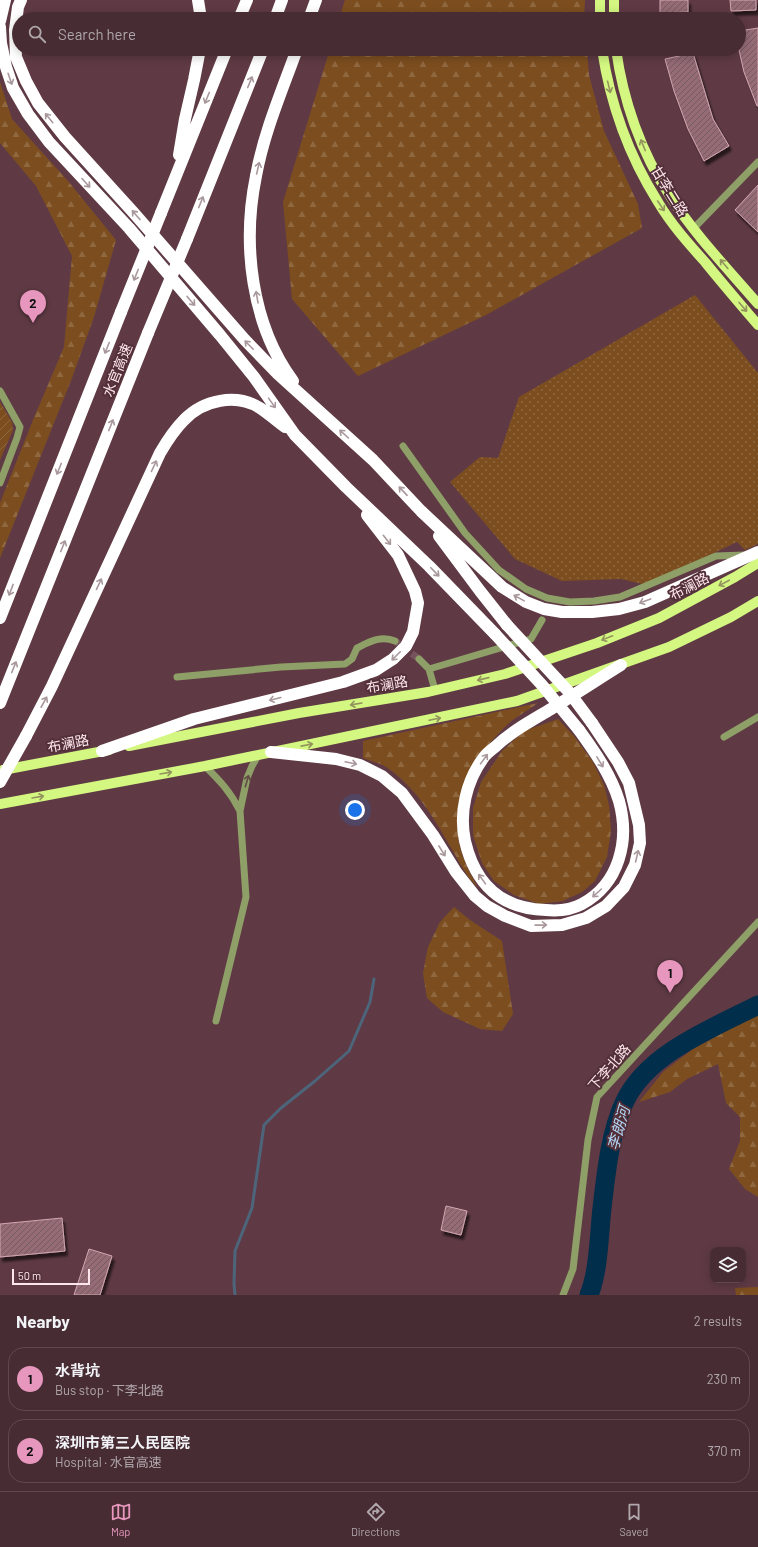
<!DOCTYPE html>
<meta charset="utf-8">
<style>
body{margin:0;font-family:Barlow,"Noto Sans SC",sans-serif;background:#4e343b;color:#f1f3f6}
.controls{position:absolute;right:12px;bottom:12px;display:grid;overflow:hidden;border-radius:8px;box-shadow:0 2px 10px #0003}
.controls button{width:36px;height:36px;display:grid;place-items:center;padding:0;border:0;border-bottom:1px solid #5f484e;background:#472c33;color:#f1f3f6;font:20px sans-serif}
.scale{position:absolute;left:12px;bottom:10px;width:78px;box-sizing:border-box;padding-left:4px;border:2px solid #fee6ec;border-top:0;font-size:11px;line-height:14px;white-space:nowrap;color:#fee6ec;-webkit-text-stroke:3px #533039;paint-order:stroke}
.you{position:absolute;left:355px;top:810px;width:14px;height:14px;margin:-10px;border:3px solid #fff;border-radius:50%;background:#1a73e8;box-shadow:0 0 0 6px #1a73e833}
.badge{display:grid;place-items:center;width:26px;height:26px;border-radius:50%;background:#e797bd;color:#111;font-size:13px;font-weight:700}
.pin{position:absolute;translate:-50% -33px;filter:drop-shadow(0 1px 2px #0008)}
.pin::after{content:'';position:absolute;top:21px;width:14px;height:12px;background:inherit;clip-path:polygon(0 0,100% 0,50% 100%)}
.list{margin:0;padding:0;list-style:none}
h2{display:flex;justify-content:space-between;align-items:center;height:52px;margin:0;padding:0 16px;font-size:17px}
h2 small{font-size:13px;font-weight:400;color:#b0a7ac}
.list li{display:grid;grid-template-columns:26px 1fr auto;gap:12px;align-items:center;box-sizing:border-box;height:64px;margin:0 8px 8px;padding:0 8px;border:1px solid #5f484e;border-radius:16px}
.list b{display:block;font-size:15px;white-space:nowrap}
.list p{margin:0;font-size:13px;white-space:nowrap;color:#b0a7ac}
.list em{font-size:13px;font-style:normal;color:#b0a7ac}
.icon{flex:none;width:22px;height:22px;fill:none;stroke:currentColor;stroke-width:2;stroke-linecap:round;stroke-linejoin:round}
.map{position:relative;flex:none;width:758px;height:1295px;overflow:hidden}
.search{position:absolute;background:#472c33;box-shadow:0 2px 10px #0003;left:12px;right:12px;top:12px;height:44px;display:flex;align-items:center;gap:10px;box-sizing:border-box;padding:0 14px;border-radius:22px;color:#b0a7ac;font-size:15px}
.sheet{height:196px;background:#472c33}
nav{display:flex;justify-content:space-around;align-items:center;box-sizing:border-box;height:56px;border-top:1px solid #5f484e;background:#472c33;font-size:11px;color:#b0a7ac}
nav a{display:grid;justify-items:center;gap:2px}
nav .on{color:#e797bd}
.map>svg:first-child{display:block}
</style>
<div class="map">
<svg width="758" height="1295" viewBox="0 0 758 1295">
<defs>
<pattern id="grass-dots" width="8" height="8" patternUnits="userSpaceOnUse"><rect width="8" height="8" fill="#7c4e1f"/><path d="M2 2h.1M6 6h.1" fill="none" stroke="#906840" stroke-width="1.8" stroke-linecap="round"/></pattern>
<pattern id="forest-firs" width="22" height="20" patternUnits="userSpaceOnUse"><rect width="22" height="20" fill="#7c4e1f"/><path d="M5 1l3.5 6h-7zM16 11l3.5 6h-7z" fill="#906840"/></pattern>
<pattern id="garden-furrows" width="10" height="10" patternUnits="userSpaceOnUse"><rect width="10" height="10" fill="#7c4e1f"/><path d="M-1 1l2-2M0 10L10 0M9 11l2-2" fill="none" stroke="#906840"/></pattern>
<pattern id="building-hatch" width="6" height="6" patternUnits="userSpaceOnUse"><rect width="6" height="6" fill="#956c76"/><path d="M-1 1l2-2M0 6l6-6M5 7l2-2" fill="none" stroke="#745a61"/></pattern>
<filter id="shadow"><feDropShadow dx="2.5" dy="4.5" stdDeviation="1" flood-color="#0009"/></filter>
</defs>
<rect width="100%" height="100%" fill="#5f3a44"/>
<path fill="url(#grass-dots)" d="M695 295 758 373V544L745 550 737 542 647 585 621 579 562 581 515 559 450 482 480 457 498 458 519 397Z"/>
<path fill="url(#forest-firs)" d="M345 0H585L584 19H339Z
M330 49H587L589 75 604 131 638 204 642 228 486 315 358 376 292 299 283 202Z
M0 82 12 119 68 181 116 240 94 317 72 378 0 558V503L33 420 64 347 72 256 36 186 0 143Z
M538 703C529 710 517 716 508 724 478 752 454 792 458 834 459 853 469 871 478 888L469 878C445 840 425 793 386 767 380 763 370 761 363 758V741Z
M558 719 574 736 593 762 604 785 609 805 611 831 607 857 595 881 582 892 563 901 539 904 514 895 494 881 482 863 473 835V808L481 782 502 751 524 731Z
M454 907 470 920 502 941 513 1014 502 1031 480 1029 443 1012 427 998 423 973 428 947 440 922Z
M758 1013V1197L745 1189 729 1169 740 1141V1117L726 1103 718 1064 687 1079 670 1092 639 1102 663 1072 693 1049Z
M758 1287V1295H736L735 1288Z"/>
<path fill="url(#garden-furrows)" d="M0 402 12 422 13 430 0 460Z"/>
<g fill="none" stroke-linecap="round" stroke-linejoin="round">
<path stroke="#4d657b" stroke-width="3" d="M235 1295 234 1284 235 1251 252 1208 264 1125 281 1108 315 1081 349 1051 370 1002 374 979"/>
<path stroke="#012e4b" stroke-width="19" d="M589 1295C599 1270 599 1235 602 1208 606 1174 610 1132 625 1101 648 1053 713 1028 758 1005"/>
</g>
<path fill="url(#building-hatch)" stroke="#d3a7b1" filter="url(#shadow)" d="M660 0H688V12L660 13Z
M730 0H756V10L731 11Z
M758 28V106H757L744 72 739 50V31Z
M693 53 713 119 729 146 704 161 688 129 674 91 665 59Z
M758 185V232L735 210Z
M446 1206 467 1211 461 1235 441 1230Z
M62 1218 65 1251 0 1257V1224Z
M89 1249 112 1256 100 1295H74Z"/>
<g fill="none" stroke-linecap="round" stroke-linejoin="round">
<path stroke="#77545d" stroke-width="7" stroke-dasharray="7 3.5" stroke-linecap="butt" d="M395 641 419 659"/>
<path stroke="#8e9f68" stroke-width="7" d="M694 228 758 162
M0 391 20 427 17 438 0 483
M403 446 465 533 499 570 526 589 547 598 570 602 594 601 620 597 716 556 745 555
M419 659 429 669 435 690
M429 669 531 639 542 620
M177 677 281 667 345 664 352 659 357 648C369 642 381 635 395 641
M724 737 758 717
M205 766C220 781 230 791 240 811
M216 1021 246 897 240 811 247 778 252 766 259 754
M563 1295 573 1269 588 1140 597 1097 758 922"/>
<path stroke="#d3f781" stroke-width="10" d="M600 0V19
M614 0V19
M602 49C610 103 629 156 658 202 671 224 688 243 705 262 722 283 740 304 758 325
M616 49C623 100 641 153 670 196 695 235 728 269 758 304
M129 746 299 713 428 692 505 674 597 643 659 618 735 577 758 563
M3 770 109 750
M0 804 205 766 517 701 669 647 731 617 758 601"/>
<path stroke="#fff" stroke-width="12" d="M21 0 18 7 15 30 16 57 26 81 38 103 65 137 133 212 245 340 278 374 373 460 421 511 502 587 526 602 544 609 562 612H592L619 609 645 602 758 552
M198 0 201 19
M239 19 247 0
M275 19 282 0
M309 19 316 0
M0 21 5 0
M0 27 1 43 6 67 13 88 28 114 49 142 129 228 220 335 254 377 295 435 346 487 429 566 495 634
M179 155 185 119 194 80 200 49
M161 213 227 49
M187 239 263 49
M293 381C251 324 242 244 256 176 264 132 282 91 297 49
M439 536 480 591 507 625
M0 618 121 312
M0 703 148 333
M579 730C595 752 611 775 619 801 630 841 619 884 582 904 571 910 557 911 546 910 501 909 475 884 465 841 459 813 466 781 484 757 487 753 491 750 495 747 512 731 531 721 551 709 574 695 597 680 621 665
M26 736 52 686 160 453C167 441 174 430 184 420 203 400 236 393 260 408 269 414 277 421 285 427
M102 751 194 719 343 682 376 670 393 659 406 646 413 632 418 603 415 591 398 555 367 515
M271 752 336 759 360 765 382 776 402 793 433 835 456 872 475 896 487 906 505 916 531 926 562 925 586 918 606 906 624 887 635 865 640 843 639 825 629 783 618 762 592 723"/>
<path stroke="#fff" stroke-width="12" d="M121 312 161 213
M148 333 187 239
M507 625 569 692 592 723
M495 634 542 685 579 730
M0 782 26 736"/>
</g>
<defs><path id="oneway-shaft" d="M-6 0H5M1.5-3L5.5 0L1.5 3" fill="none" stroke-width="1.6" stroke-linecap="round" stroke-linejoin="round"/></defs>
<g stroke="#a9989c">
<use href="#oneway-shaft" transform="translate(10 79) rotate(71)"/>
<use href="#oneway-shaft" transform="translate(250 82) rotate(-68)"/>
<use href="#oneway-shaft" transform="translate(207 98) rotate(112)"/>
<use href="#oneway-shaft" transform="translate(49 118) rotate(-129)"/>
<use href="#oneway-shaft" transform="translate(258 168) rotate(-77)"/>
<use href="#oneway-shaft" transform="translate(86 183) rotate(48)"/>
<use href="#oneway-shaft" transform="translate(201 202) rotate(-68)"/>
<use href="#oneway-shaft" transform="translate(136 215) rotate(-131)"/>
<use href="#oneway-shaft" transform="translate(136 275) rotate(112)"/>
<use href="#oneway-shaft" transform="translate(257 297) rotate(-100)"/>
<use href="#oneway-shaft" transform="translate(191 301) rotate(49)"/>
<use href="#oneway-shaft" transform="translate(249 345) rotate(-135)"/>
<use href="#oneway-shaft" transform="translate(107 348) rotate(112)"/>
<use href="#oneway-shaft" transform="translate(272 403) rotate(55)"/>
<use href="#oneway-shaft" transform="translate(111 425) rotate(-68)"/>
<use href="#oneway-shaft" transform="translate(344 434) rotate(-138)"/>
<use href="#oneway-shaft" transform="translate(154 466) rotate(-65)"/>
<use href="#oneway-shaft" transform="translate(59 469) rotate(112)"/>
<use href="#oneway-shaft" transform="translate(403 491) rotate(-133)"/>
<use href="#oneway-shaft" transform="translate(387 540) rotate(52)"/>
<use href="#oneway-shaft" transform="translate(63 546) rotate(-68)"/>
<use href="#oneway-shaft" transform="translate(435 572) rotate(46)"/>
<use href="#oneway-shaft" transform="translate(99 584) rotate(-65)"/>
<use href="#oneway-shaft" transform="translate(11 590) rotate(111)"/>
<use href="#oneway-shaft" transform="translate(519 598) rotate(-151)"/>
<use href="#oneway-shaft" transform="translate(645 601) rotate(160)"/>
<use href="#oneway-shaft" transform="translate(396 656) rotate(135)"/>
<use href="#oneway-shaft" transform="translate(14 667) rotate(-68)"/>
<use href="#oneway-shaft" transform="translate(275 699) rotate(166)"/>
<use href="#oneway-shaft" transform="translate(44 702) rotate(-61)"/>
<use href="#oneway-shaft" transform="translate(484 759) rotate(-54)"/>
<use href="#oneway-shaft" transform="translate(600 762) rotate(58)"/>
<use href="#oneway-shaft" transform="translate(351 763) rotate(12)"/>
<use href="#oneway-shaft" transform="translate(442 851) rotate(58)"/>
<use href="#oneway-shaft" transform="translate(637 856) rotate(-77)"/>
<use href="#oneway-shaft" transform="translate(482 879) rotate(-126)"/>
<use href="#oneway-shaft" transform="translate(597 893) rotate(138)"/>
<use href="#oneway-shaft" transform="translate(541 925) rotate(-1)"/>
</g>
<g stroke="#93945d">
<use href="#oneway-shaft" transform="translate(609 87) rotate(76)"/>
<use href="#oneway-shaft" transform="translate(643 145) rotate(-112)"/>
<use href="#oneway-shaft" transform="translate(661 206) rotate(56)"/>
<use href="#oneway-shaft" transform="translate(724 264) rotate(-130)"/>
<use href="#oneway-shaft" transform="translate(743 307) rotate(49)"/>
<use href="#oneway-shaft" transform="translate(724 583) rotate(152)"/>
<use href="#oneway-shaft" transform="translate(607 638) rotate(158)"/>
<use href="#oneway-shaft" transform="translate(483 679) rotate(167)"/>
<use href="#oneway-shaft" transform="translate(356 704) rotate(170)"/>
<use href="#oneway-shaft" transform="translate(435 719) rotate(-12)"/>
<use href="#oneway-shaft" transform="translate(307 745) rotate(-11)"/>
<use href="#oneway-shaft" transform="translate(166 773) rotate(-10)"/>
<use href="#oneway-shaft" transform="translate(38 797) rotate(-10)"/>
</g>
<use stroke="#624c45" href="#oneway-shaft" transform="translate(247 781) rotate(-74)"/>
<g text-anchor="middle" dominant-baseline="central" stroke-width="4" stroke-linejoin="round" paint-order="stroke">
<g font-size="14" fill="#fee6ec" stroke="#533039">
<text transform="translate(670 191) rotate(58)">甘李二路</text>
<text transform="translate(117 370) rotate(-68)">水官高速</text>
<text transform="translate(689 586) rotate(-28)">布澜路</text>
<text transform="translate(387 684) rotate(-10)">布澜路</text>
<text transform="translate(68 743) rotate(-11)">布澜路</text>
<text transform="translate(609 1067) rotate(-49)">下李北路</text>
</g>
<g font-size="15" font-style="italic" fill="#b2d8f7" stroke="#533039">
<text transform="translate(618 1128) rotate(-74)">李朗河</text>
</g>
</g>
</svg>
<div class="controls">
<button><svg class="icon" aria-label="layers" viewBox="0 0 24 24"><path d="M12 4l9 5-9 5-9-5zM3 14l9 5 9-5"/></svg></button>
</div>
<div class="scale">50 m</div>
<div class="you"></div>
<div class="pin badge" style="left:670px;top:993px">1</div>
<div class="pin badge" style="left:33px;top:323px">2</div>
<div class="search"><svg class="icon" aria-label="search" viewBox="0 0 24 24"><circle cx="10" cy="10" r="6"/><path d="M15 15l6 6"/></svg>Search here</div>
</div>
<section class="sheet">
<h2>Nearby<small>2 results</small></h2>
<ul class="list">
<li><span class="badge">1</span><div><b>水背坑</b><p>Bus stop · 下李北路</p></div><em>230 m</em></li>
<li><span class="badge">2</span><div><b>深圳市第三人民医院</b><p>Hospital · 水官高速</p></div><em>370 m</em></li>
</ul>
</section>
<nav>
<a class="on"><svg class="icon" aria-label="map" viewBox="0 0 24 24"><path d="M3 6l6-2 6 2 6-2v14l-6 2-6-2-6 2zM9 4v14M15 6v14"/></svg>Map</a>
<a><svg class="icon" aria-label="directions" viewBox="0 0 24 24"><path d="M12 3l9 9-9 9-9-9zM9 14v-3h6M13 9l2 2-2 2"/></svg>Directions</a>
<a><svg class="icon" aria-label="saved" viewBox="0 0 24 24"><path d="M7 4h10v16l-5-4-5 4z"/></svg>Saved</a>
</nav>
